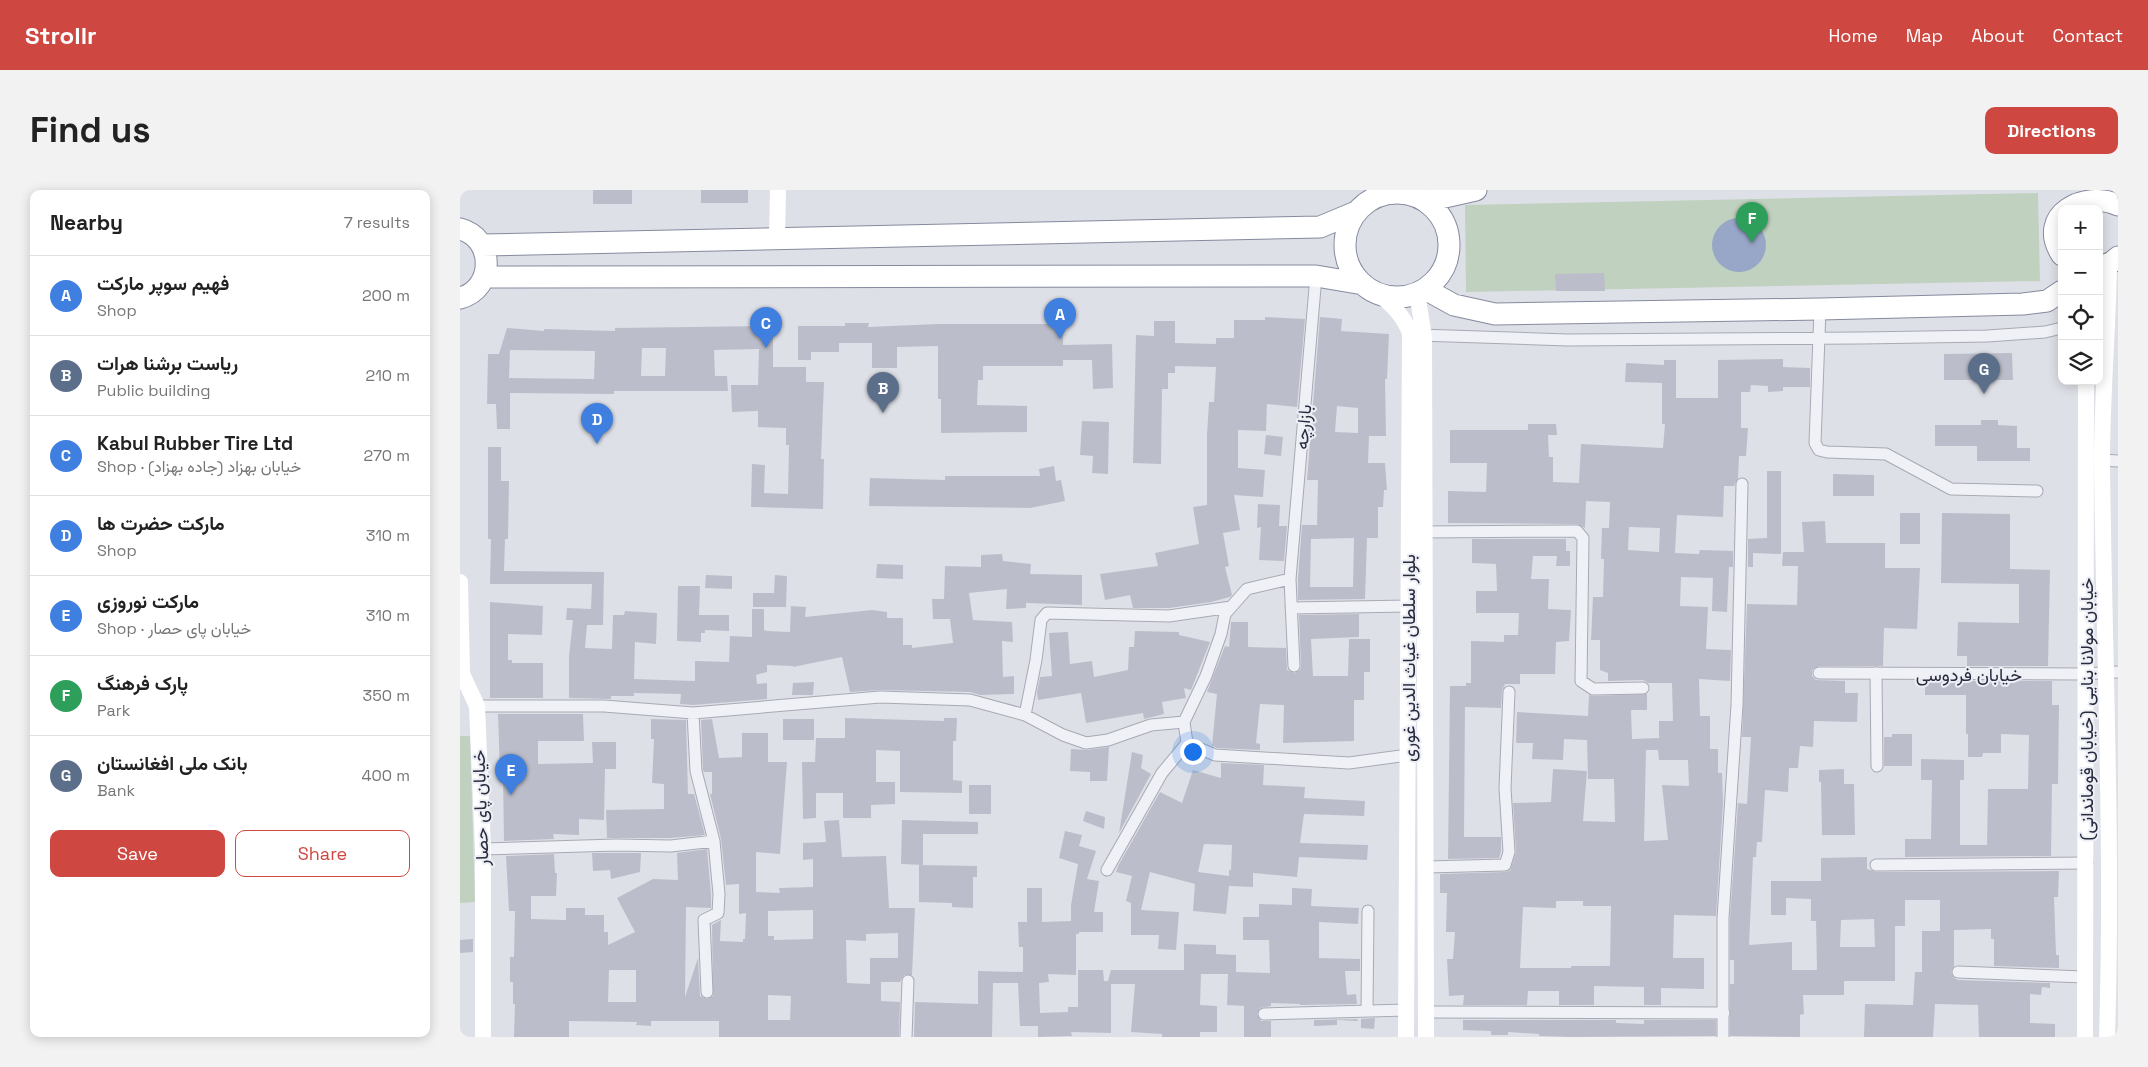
<!DOCTYPE html>
<meta charset="utf-8">
<style>
body{margin:0;font-family:"Space Grotesk",Vazirmatn,sans-serif;background:#f2f2f2;color:#222}
.controls{position:absolute;right:15px;top:15px;display:grid;overflow:hidden;border-radius:10px;box-shadow:0 2px 12px #0003}
.controls button{width:45px;height:45px;display:grid;place-items:center;padding:0;border:0;border-bottom:1px solid #e0e0e0;background:#fff;color:#222;font:25px sans-serif}
.you{position:absolute;left:732px;top:561px;width:18px;height:18px;margin:-12px;border:4px solid #fff;border-radius:50%;background:#1a73e8;box-shadow:0 0 0 8px #1a73e833}
.badge{display:grid;place-items:center;width:32px;height:32px;border-radius:50%;background:#ce4841;color:#fff;font-size:16px;font-weight:700}
.pin{position:absolute;translate:-50% -41px;filter:drop-shadow(0 1px 2px #0008)}
.pin::after{content:'';position:absolute;top:26px;width:18px;height:15px;background:inherit;clip-path:polygon(0 0,100% 0,50% 100%)}
.list{margin:0;padding:0;list-style:none}
h2{display:flex;justify-content:space-between;align-items:center;height:65px;margin:0;padding:0 20px;font-size:21px}
h2 small{font-size:16px;font-weight:400;color:#767676}
.list li{display:grid;grid-template-columns:32px 1fr auto;gap:15px;align-items:center;box-sizing:border-box;height:80px;padding:0 20px;border-top:1px solid #e0e0e0}
.list b{display:block;font-size:19px;white-space:nowrap}
.list p{margin:0;font-size:16px;white-space:nowrap;color:#767676}
.list em{font-size:16px;font-style:normal;color:#767676}
.actions{display:flex;gap:10px;padding:15px 20px}
.actions a{flex:1;padding:11px 0;border:1px solid #ce4841;border-radius:10px;text-align:center;font-size:18px;color:#ce4841}
.actions .main{background:#ce4841;color:#fff}
.icon{flex:none;width:28px;height:28px;fill:none;stroke:currentColor;stroke-width:2;stroke-linecap:round;stroke-linejoin:round}
.map{position:relative;flex:none;width:1658px;height:847px;overflow:hidden;border-radius:10px}
header{display:flex;align-items:center;gap:30px;box-sizing:border-box;height:70px;padding:0 25px;background:#ce4841;color:#fff}
header strong{font-size:24px}
nav{display:flex;gap:28px;margin-inline-start:auto;font-size:18px}
.intro{display:flex;align-items:center;justify-content:space-between;box-sizing:border-box;height:120px;padding:0 30px}
h1{margin:0;font-size:35px}
.button{padding:12px 22px;border-radius:10px;background:#ce4841;color:#fff;font-size:18px;font-weight:700}
main{display:flex;gap:30px;padding:0 30px}
aside{flex:1;background:#fff;border-radius:10px;box-shadow:0 2px 12px #0003}
.map>svg:first-child{display:block}
</style>
<header>
<strong>Strollr</strong>
<nav><a>Home</a><a>Map</a><a>About</a><a>Contact</a></nav>
</header>
<div class="intro"><h1>Find us</h1><a class="button">Directions</a></div>
<main>
<aside>
<h2>Nearby<small>7 results</small></h2>
<ul class="list">
<li><span class="badge" style="background:#3f7fe0">A</span><div><b>فهیم سوپر مارکت</b><p>Shop</p></div><em>200 m</em></li>
<li><span class="badge" style="background:#5c6f8a">B</span><div><b>ریاست برشنا هرات</b><p>Public building</p></div><em>210 m</em></li>
<li><span class="badge" style="background:#3f7fe0">C</span><div><b>Kabul Rubber Tire Ltd</b><p>Shop · خیابان بهزاد (جاده بهزاد)</p></div><em>270 m</em></li>
<li><span class="badge" style="background:#3f7fe0">D</span><div><b>مارکت حضرت ها</b><p>Shop</p></div><em>310 m</em></li>
<li><span class="badge" style="background:#3f7fe0">E</span><div><b>مارکت نوروزی</b><p>Shop · خیابان پای حصار</p></div><em>310 m</em></li>
<li><span class="badge" style="background:#2e9e5b">F</span><div><b>پارک فرهنگ</b><p>Park</p></div><em>350 m</em></li>
<li><span class="badge" style="background:#5c6f8a">G</span><div><b>بانک ملی افغانستان</b><p>Bank</p></div><em>400 m</em></li>
</ul>
<div class="actions"><a class="main">Save</a><a>Share</a></div>
</aside>
<div class="map">
<svg width="1658" height="847" viewBox="0 0 1658 847">
<rect width="100%" height="100%" fill="#dee0e7"/>
<path fill="#c0d1bf" d="M1578 3 1580 91 1006 102 1005 15Z
M0 546H10L15 712 0 713Z"/>
<path fill="#98a6c8" d="M1252 55a27 27 0 1 1 54 0a27 27 0 1 1-54 0Z"/>
<path fill="#bbbeca" fill-rule="evenodd" d="M133 0H172V14H133Z
M241 0H288V13H241Z
M1144 83 1145 101H1096L1095 84Z
M805 127 845 129 837 217 807 214 806 241 778 240V278L805 280 803 307 774 305 780 340 763 343 769 376 765 377 772 405 770 407 751 412 709 418H673L670 405 645 410 640 384 698 376 695 363 739 354 733 317 747 315V245L749 212H754L756 177 715 176V183H708V199H702L701 274 673 273 676 145 694 146V131H715V153L756 154V148H774V130H805Z
M860 127 882 129 881 141 929 144 927 189H925L926 246H909L908 273H925L927 300H924L923 317H918V348H907L905 409 838 410V389L842 335H857L858 290H847ZM877 216 898 218V243L875 242ZM894 348 893 397H850L851 349Z
M385 133H409L408 137 478 134H603V155L652 154 653 198 633 199 632 170H603V176H523V190H518L517 215 567 216V242L481 243V209H478V156L437 157V178H412V153H379V162H351V170H338V136H385Z
M313 136V177H346V192H364L361 269H364L363 319 291 317 292 274 305 275 304 303 328 304 329 255H326V238L298 237V221L272 222 271 195H298L299 159 254 160 255 186H267L268 201H154V204L50 203V239H37L36 214H27L28 164H39L47 138 84 141V139L155 141V138ZM182 158H206L205 186H181ZM50 160 135 161 134 189 49 188Z
M1552 163 1553 190H1484V164Z
M1323 169V177L1350 178V197H1323V201L1308 202V196L1291 195 1290 202H1281V238H1288L1286 266H1279L1278 288 1274 296H1264L1263 327 1217 325 1215 363 1239 364 1240 360 1273 361V377H1269L1267 422 1252 421 1253 388 1221 387 1220 416 1248 417 1246 459 1271 460 1270 491 1239 489 1240 526H1250V559H1258V583H1262L1263 613 1256 726 1214 725 1213 768H1244V799L1201 798V815H1184V797L1134 796V815H1099V801H1068L1067 815H1003L1004 805 989 806 987 769H993L995 742H986L987 703H980V684L1045 682 1050 681 1056 662 1053 613 1091 612 1093 579 1127 581 1123 631 1155 632 1154 589H1128L1127 550 1104 549 1103 570 1072 569 1073 553H1056L1057 522 1128 526 1129 505 1133 506 1187 504V520H1171L1172 549 1199 548V531H1213L1212 493H1188L1183 490 1148 491V483L1140 480V450H1131L1133 407H1143L1144 369H1141L1142 338H1149L1150 312 1126 311 1125 338 1117 334 988 333V301L1026 302 1027 273H990V240H1068V234H1096L1097 245H1088L1089 267H1093V292L1119 293 1121 254 1203 258 1205 234H1202V193L1165 192 1166 173 1204 175V170H1216V208H1258V170ZM1169 337 1200 338 1199 362 1168 360ZM1186 560H1198L1199 570H1228L1229 596 1202 595 1208 650 1184 651ZM1096 711H1123V716H1151L1150 776H1111V778H1060L1063 717 1096 718Z
M1521 230H1538V235L1557 236V258H1570V271H1517V256H1475V235H1521Z
M622 231 649 232 648 284 632 283 633 266 620 265Z
M806 245 823 247 821 266 804 264Z
M28 257H41V291H49L48 349H45L44 381 144 382 143 435H127L125 458 152 459 153 425H164L165 421 197 423 196 454 175 452 174 489 235 491V471L269 472 270 446 292 447V419H304V440L307 441 330 442 331 416 346 417 345 427 412 420 427 422V428H443V455H452V458L493 453 490 429H473L472 409H484L485 376 521 377V365L542 364 543 371 571 374 570 384 622 385V415L566 413V418L546 419 547 399 509 403 513 430 552 432 553 452 542 451 543 487 554 486V504L520 505 510 502 420 500 390 502 382 467 333 477V476L307 475V482L296 485 297 494 307 493V509L233 515 220 514 221 504 174 503V506H151V509L109 508V466L113 430H106L107 418 131 419 132 394H30L31 349H28Z
M594 276 596 291 601 290 605 311 570 318 409 316 410 288 485 290V286H580L579 279Z
M1307 281H1321V364L1293 363V377H1288V349L1307 348Z
M1373 284 1414 285V306H1373Z
M798 314 820 315 819 336H827L824 371 799 370 801 337 797 338Z
M1440 323H1460V354H1440Z
M1482 323 1550 324V379L1590 380 1588 476H1507V466H1497L1498 432 1559 433V394L1481 393Z
M1365 331 1366 353H1425V378H1460L1457 439 1424 438 1423 476H1359L1352 480V486L1356 490 1385 491V503H1398L1397 532 1354 531 1353 557 1340 556 1338 578H1329L1328 602 1305 600 1302 652H1297L1296 667H1293L1289 755 1332 752V780H1357L1356 731H1351V709L1326 708V725H1311V691H1361V668L1407 667V679L1416 682 1599 681 1598 707H1594L1596 765H1599V778L1534 776V749H1531V739L1494 740V776L1491 782 1494 788 1498 790 1590 793V798L1582 797 1581 805 1570 804V833L1595 834V847H1519L1518 815 1475 814 1473 847H1404L1405 814 1453 815 1455 782H1462V741H1480V710H1445V736H1435V791H1384V805H1343L1344 824 1340 825V847L1270 846V794H1274V770H1270V728L1278 613 1287 614 1291 547H1282L1287 414 1337 415 1338 376H1322L1323 362H1344L1342 332ZM1414 729 1415 757H1380L1381 730Z
M1012 349H1106V361H1110V376H1096L1097 366H1073L1071 389H1089L1088 419 1111 420 1109 451 1096 452 1095 484H1060V494H1045L1042 501 1041 518 1005 517 1004 647H1041V661L1039 668 988 669 990 496H1006V493H1011V451L1044 452V445H1058L1059 423H1016V401H1037L1036 374 1012 373Z
M417 374 443 375V389L416 388Z
M246 385 272 386V399L245 398Z
M315 385 327 386 326 417H293V403H314Z
M218 396H240L239 425H269V441L245 440V443H241V452L217 451Z
M30 412 83 416 82 445 48 444V470H52V473H83V508H30Z
M899 424V447L851 449 853 486H888L889 449H910V482H904V510H894V551L823 553 824 515 800 514 796 553 800 554V560L757 558 752 556 757 504 747 502 765 456 769 457 771 432H788V457L826 458 827 480 835 483 840 480 841 476 839 425Z
M675 441 719 442V445L750 452 731 500 724 498 726 508 702 512 704 524 684 529 683 523 626 533 621 503 578 510 577 502 580 487 592 486 589 443 608 442 610 474 632 471 634 487 668 480 669 457H674Z
M1465 491H1592V515H1599L1598 594H1592L1591 666 1445 667V649H1471L1472 590H1461V569L1504 570V590H1500V655H1527L1528 599H1568L1569 545 1541 544V563H1523L1522 567H1508V544H1506V505H1465Z
M354 492 353 505H332L333 493Z
M38 524H123L124 551H78V574L133 573 132 552H156V579H145L144 630 119 629V645L93 644 94 649 44 651 43 585H40Z
M385 528 484 531V528H497L496 551H493V590L502 591V603L440 602V561L416 560V592H435V614L411 615V628H383V603H356V628L343 629 342 572H355L356 548H385Z
M191 529 226 530 228 604H234L245 645 211 648H147L146 620 204 619V594L192 593 194 549H191Z
M252 529 259 568 282 567V543H308V572H327L320 664 296 662V702L320 703 319 698 353 697V669L343 670V653L366 652 364 631 379 630 382 667 426 666 429 718H455L452 785H444L440 792H421V811L440 812 439 847H259V831H191V836L176 835 177 832 109 831V847H54L55 814H53V792H50V767H54L55 721H49L46 666 94 664 95 683H97L96 706H71V729L106 730V718H125V725H144V742H148V755L175 742 157 708 193 689 218 690 217 663 247 659 251 704V718L226 717 225 807 238 768 240 806 247 809 253 806 252 735 261 730 260 751 283 752V749H285L286 723 279 724V694L266 695 261 649 250 604H252V582H244L243 580 241 530ZM353 720V749L314 750V746H308V721ZM438 743V768H410V794L387 793 386 750 406 751V744ZM149 780H176V812H148ZM308 805 331 806 330 830H308Z
M323 529H354V550H323Z
M1432 544H1452V576H1424V547H1432Z
M649 557 647 591H630V582L610 581 611 559 627 560Z
M672 562 683 565 681 578 691 584 659 643Z
M761 573 804 575 803 595 845 597 844 608 905 611 904 626 844 624 840 653 908 655 907 670 839 667 837 687 793 683V697L769 696 766 724 733 721 735 694 690 682 681 720 719 722 716 760 698 759 699 745H671V713L666 711 672 686 656 682 658 676 700 602 722 613 733 580 761 588ZM744 654 772 655 771 680H769V686L738 682Z
M1384 579V594H1394L1395 645H1362L1361 592H1359V580Z
M509 595H531V624H509Z
M626 621 645 627 644 639 623 631Z
M442 630 518 632V644H463V675L441 674Z
M605 641 622 645 619 656 636 661 627 689 639 691 634 722H643V742H619V744H616V785L588 784 589 792 579 793 580 823 608 822V817H618V780H643L644 791H648L651 780H724V754L756 755V764L776 765V782L810 783 809 750H783V727H799V714L832 715V698L852 699 851 716 899 718 898 734 859 732V768L900 769V781H885L887 805 896 804 897 814 840 815V814L811 813V816L800 818 797 824 801 831H811V847H784V816L767 815 768 784H741L740 815 757 816V842H740V847H702V844L671 842 675 794H651V843L611 842 612 846 578 847V836H560L558 793H533L532 847H454L455 812 518 814V781L563 782V757H559L558 732H567V698H582V732L611 731V715L618 674 599 668Z
M132 663H181L180 682 151 689 150 680 133 681Z
M459 675 517 676V687H513V718L492 717V713L459 712Z
M13 749V762L0 763V750Z
M915 828 914 839 901 838V829Z
M897 829 898 831 877 830V835L854 836V830Z
M1003 830H1156V833L1184 834V830H1256V846L1112 847 1079 846V844L1048 842V845H1031V841L1003 840Z"/>
<g fill="none" stroke-linecap="round" stroke-linejoin="round">
<g stroke="#a7aab4" stroke-width="13">
<path id="street" d="M1360 119 1355 253 1359 260 1367 262 1426 264 1491 299 1577 301
M959 145 1107 150 1401 148 1527 146 1585 142 1602 138
M1642 270 1658 271
M963 342 1117 341 1123 348 1121 491 1133 499 1183 498
M831 418 949 416
M834 476 830 389 856 86
M1359 483 1624 484 1658 482
M1416 483 1417 576
M17 516H144L233 523 420 507 510 510 565 525 603 545 626 553 648 550 691 535 724 532 746 486 761 444 765 424 787 399 830 389
M233 523 236 581 254 651 259 704 258 723 244 730 247 802
M565 525 576 470 581 430 587 423 709 426 771 417
M724 532 727 553 755 565 889 573 948 565
M23 659 156 655 211 656 254 651
M1416 675 1627 673
M966 677 1045 675 1049 662 1045 598 1049 502
M647 680 702 583 727 553
M1498 782 1624 787
M907 821 908 721
M966 822 1264 823
M804 824 946 820
M446 847 448 791
M1263 847V728L1277 515 1282 294"/>
</g>
<g stroke="#858a9e" stroke-width="23">
<path id="highway" d="M885 55a52 52 0 1 1 104 0a52 52 0 1 1-104 0Z
M967 11 1016 0
M0 39C35 48 35 99 0 108
M22 55 860 37 896 22
M1602 65C1575 24 1626 0 1658 15
M1639 78 1652 72 1658 67
M25 87 856 86 903 94
M965 99 994 115 1035 124 1360 119 1563 114 1587 111 1602 101"/>
</g>
<use href="#street" stroke="#f0f1f6" stroke-width="11"/>
<path stroke="#fff" stroke-width="16" d="M954 5V0
M911 9 924 3 926 0
M317 48 318 0
M916 102C932 114 943 125 950 143L946 847
M957 102 964 147 966 847
M0 392 2 484 17 516 23 659V847
M1625 847 1626 191
M1647 847C1653 655 1644 464 1642 272 1642 206 1648 140 1649 74"/>
<use href="#highway" stroke="#fff" stroke-width="21"/>
</g>
<g text-anchor="middle" dominant-baseline="central" stroke-width="4" stroke-linejoin="round" paint-order="stroke">
<g font-size="18" fill="#272b3e" stroke="#edeff5">
<text transform="translate(843 237) rotate(-85)">بازارچه</text>
<text transform="translate(948 468) rotate(-90)">بلوار سلطان غیاث الدین غوری</text>
<text x="1509" y="484">خیابان فردوسی</text>
<text transform="translate(1626 519) rotate(-90)">خیابان مولانا بنایی (خیابان قوماندانی)</text>
<text transform="translate(20 618) rotate(-92)">خیابان پای حصار</text>
</g>
</g>
</svg>
<div class="controls">
<button>+</button>
<button>−</button>
<button><svg class="icon" aria-label="locate" viewBox="0 0 24 24"><circle cx="12" cy="12" r="6"/><path d="M12 2v4M12 18v4M2 12h4M18 12h4"/></svg></button>
<button><svg class="icon" aria-label="layers" viewBox="0 0 24 24"><path d="M12 4l9 5-9 5-9-5zM3 14l9 5 9-5"/></svg></button>
</div>
<div class="you"></div>
<div class="pin badge" style="left:600px;top:149px;background:#3f7fe0">A</div>
<div class="pin badge" style="left:423px;top:223px;background:#5c6f8a">B</div>
<div class="pin badge" style="left:306px;top:158px;background:#3f7fe0">C</div>
<div class="pin badge" style="left:137px;top:254px;background:#3f7fe0">D</div>
<div class="pin badge" style="left:51px;top:605px;background:#3f7fe0">E</div>
<div class="pin badge" style="left:1292px;top:53px;background:#2e9e5b">F</div>
<div class="pin badge" style="left:1524px;top:204px;background:#5c6f8a">G</div>
</div>
</main>
